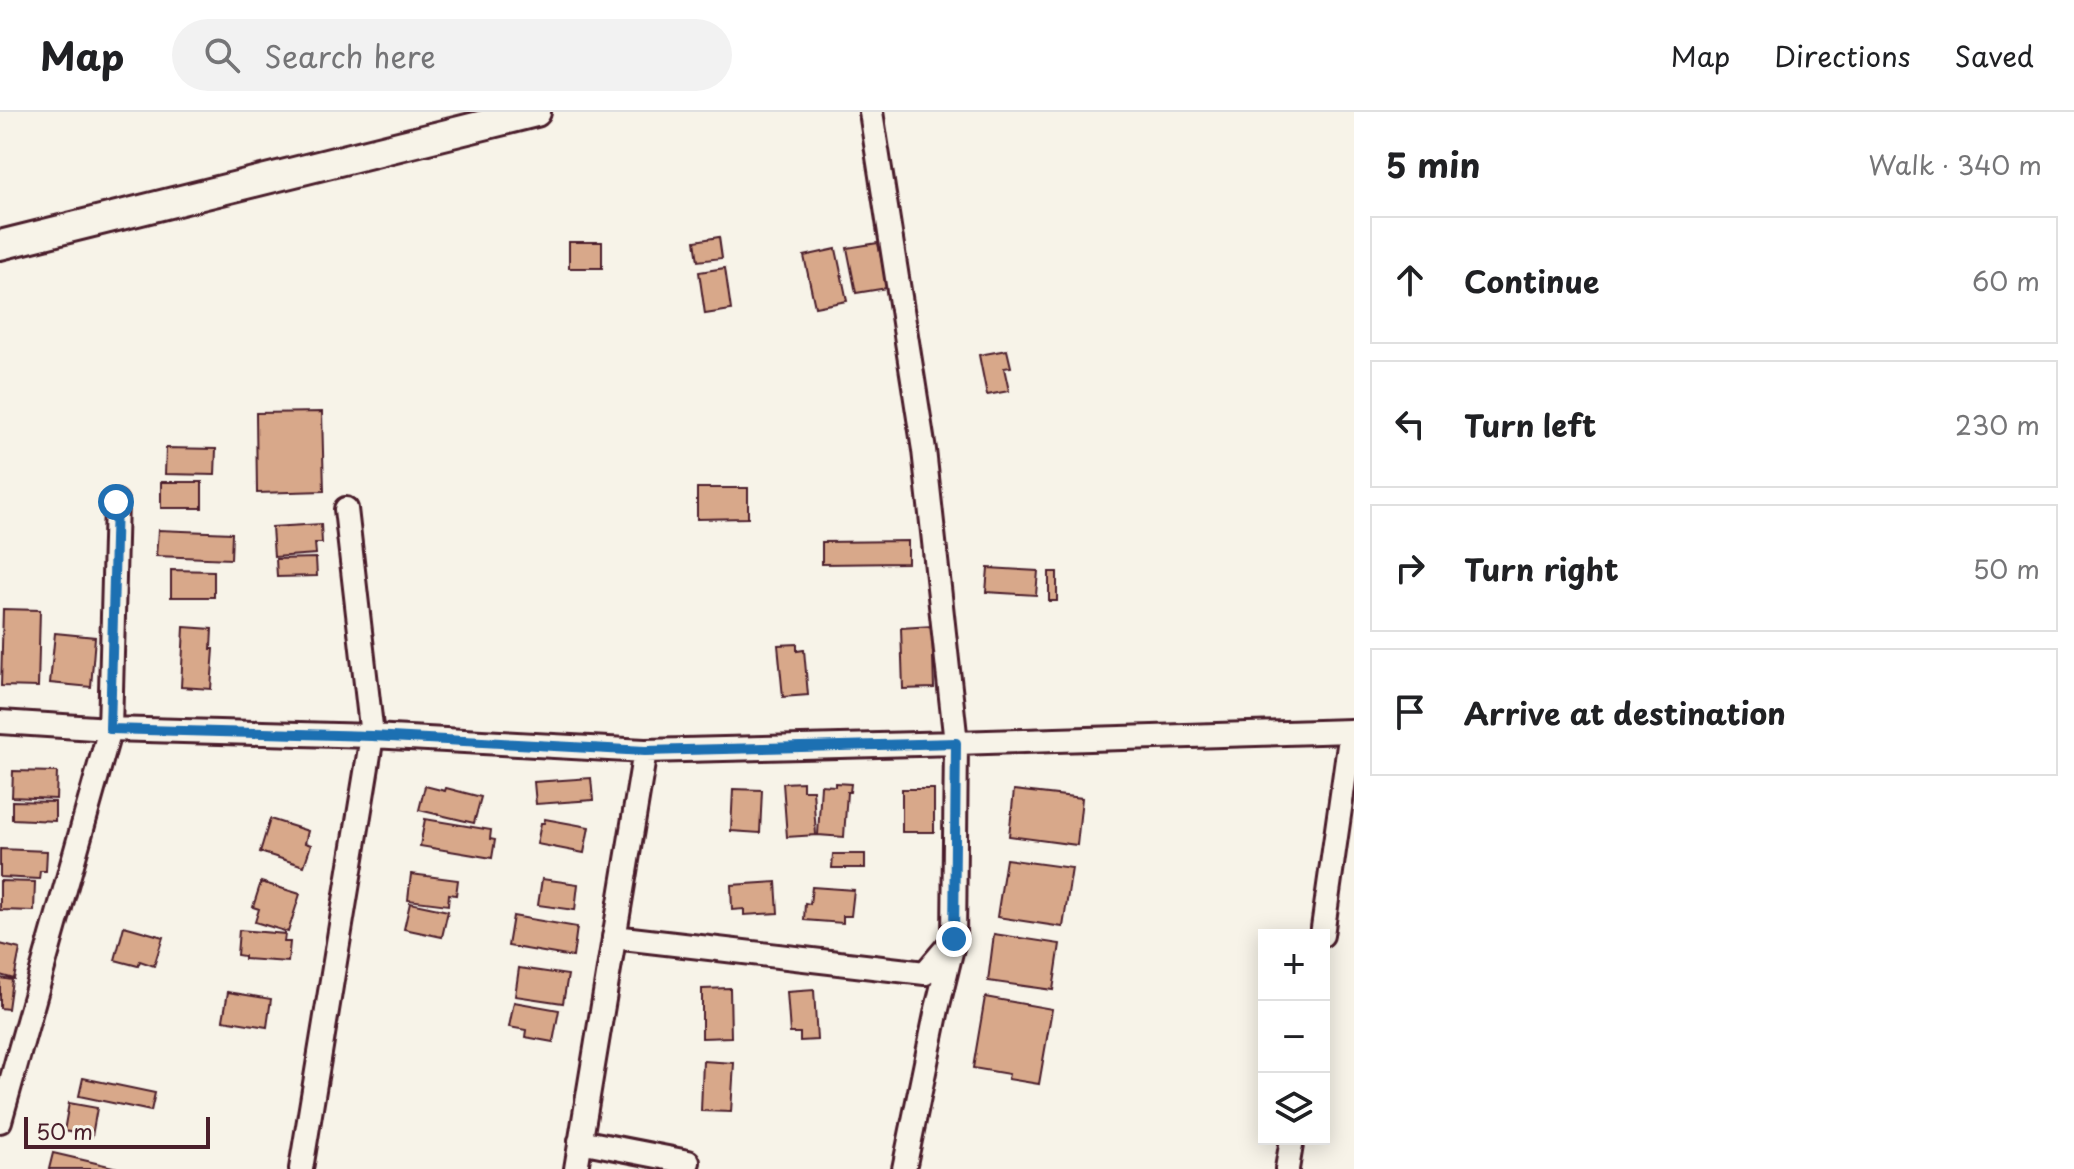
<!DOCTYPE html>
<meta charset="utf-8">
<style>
body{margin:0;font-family:"Playpen Sans",sans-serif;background:#f2f2f2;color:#202124}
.controls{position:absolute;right:24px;bottom:24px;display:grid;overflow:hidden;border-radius:0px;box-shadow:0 4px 20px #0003}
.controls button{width:72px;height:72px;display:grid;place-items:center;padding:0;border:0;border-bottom:2px solid #e0e0e0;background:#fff;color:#202124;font:40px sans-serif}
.scale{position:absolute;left:24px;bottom:20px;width:186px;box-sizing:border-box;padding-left:8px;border:4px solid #4a1f2b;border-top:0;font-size:22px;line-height:28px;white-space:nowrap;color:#4a1f2b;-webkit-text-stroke:6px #f7f3e8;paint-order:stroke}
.stop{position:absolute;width:24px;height:24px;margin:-18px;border:6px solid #1f6fb2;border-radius:50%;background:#fff}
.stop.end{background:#1f6fb2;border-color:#fff;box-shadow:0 2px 8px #0008}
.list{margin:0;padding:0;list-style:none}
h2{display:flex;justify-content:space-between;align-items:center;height:104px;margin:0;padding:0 32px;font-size:34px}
h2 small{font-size:26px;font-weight:400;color:#757577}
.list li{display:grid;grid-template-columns:52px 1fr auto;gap:24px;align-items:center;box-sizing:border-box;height:128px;margin:0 16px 16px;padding:0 16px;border:2px solid #e0e0e0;border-radius:0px}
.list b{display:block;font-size:30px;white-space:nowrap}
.list em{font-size:26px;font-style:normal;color:#757577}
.icon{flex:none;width:44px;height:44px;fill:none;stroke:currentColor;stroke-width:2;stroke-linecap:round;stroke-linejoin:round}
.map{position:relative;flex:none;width:1354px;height:1057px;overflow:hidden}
header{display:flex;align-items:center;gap:48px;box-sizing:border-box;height:112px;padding:0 40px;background:#fff;border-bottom:2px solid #e0e0e0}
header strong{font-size:38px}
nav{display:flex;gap:44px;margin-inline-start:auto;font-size:28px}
.search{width:560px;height:72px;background:#f2f2f2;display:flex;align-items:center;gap:20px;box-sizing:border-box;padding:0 28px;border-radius:44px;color:#757577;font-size:30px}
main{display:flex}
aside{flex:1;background:#fff}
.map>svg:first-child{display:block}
</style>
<header>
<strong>Map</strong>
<div class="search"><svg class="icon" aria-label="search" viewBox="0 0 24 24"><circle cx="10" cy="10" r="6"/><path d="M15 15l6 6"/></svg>Search here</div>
<nav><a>Map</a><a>Directions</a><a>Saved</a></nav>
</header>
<main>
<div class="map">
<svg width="1354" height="1057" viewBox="0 0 1354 1057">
<rect width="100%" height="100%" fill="#f7f3e8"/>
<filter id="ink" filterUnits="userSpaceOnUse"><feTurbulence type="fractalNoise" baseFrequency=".0125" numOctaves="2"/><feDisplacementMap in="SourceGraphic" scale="16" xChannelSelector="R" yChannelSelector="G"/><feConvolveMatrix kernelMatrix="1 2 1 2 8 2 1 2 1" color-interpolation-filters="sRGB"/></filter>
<g filter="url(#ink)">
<path fill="#d8a88a" stroke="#4a1f2b" stroke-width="2" d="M719 125 722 146 698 149 695 129Z
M569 130H602V156H569Z
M878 131 887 176 856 181 847 136Z
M836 137 847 189 815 195 804 144Z
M725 156 731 198 705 202 699 160Z
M1007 238 1011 255 1004 256 1009 279 987 283 979 243Z
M322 300 324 379 257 381 256 301Z
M166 336 216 337 215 363 165 362Z
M161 370H202V396H161Z
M697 376H748V406L697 407Z
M321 412 322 431H315L316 442 274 445 272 415Z
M158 418 232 421 231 447 156 444Z
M908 429V451L822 452V430Z
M316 446 317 464 277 465 276 447Z
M988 456 1038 459 1036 483 986 480Z
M171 458 214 459V485H171Z
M1049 460H1057V489H1049Z
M3 497 40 498 38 575 1 574Z
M932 514 934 576 903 577 901 516Z
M184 515 212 517 211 537H214L211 577 181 575Z
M55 521 95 525 91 575 50 571Z
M797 532V539L804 538 808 583 783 585 778 533Z
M13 659 57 660 56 687 12 685Z
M591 666 593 688 536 692 534 670Z
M803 670V678H813L816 723 787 725 783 671Z
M835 671 851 672 850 680H847L844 725 818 723 821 673 835 674Z
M425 674 445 679 446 676 481 685 474 711 419 698Z
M733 677 762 678 760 721 731 719Z
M902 677H934V720H902Z
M1014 678 1082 686 1077 733 1009 724Z
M12 689 55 690V709L12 707Z
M270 707 308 719 305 731 311 733 304 754 260 740Z
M425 707 491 718 490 727 495 728 492 746 420 734Z
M545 707 589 715 584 741 537 732 541 711H544Z
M0 737 47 739 46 759H40L39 767 0 765Z
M833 742H865V756H832Z
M1006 747 1072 756 1063 815 997 805Z
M411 762 458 768 456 783 449 782 448 793 408 788Z
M542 767 578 772 575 798 538 793Z
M0 769 35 770 34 799 0 798Z
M261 770 300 782 288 820 255 810 259 797 253 795Z
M776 770 778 801 744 803V797L732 798 731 773Z
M812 775 854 778 851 804H843V811L804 808 805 791 810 792Z
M410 791 448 799 442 825 404 817Z
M513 804 577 815 573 845 508 834Z
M124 814 163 825 154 854 140 849 138 854 115 848Z
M239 818 285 822 284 830H290L288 850 244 847V844L237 843Z
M994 822 1060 832 1053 878 988 869Z
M0 832 20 837 14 867 0 863Z
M519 856 568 863 563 891 515 884Z
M0 866 12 868 8 897 0 896Z
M730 876 731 925 702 926V877Z
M814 878 817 928 800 929V921H790L787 880Z
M228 880 271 887 267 915 223 908Z
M985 885 1052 897 1039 972 1008 967 1009 962 973 956Z
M514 890 559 898 553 930 525 925 526 918 509 915Z
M703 949 734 951 731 1000 701 999Z
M83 966 155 981 151 999 79 984Z
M69 991 97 996 92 1024 64 1019Z
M53 1041 122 1057H49Z"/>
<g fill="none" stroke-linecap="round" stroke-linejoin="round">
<g stroke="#4a1f2b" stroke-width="28">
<path id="minor" d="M871 0 924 338 956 631 1351 619 1322 823
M0 610 110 617 372 624 645 639 956 631 954 827 925 861 614 825
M0 1009 110 617 116 390
M580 1029 688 1050
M301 1057 372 624 346 397
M576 1057 645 639
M904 1057 937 897 953 832
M1287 1057 1292 1027"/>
</g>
<g stroke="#4a1f2b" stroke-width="34">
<path id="tertiary" d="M0 133 536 0"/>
</g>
<use href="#minor" stroke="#f7f3e8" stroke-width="22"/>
<use href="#tertiary" stroke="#f7f3e8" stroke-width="28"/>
</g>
</g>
<g fill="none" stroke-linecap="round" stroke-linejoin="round" filter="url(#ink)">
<path stroke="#1f6fb2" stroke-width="10" d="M116 390 110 617 372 624 645 639 956 631 954 827"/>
</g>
</svg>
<div class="controls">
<button>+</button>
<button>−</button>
<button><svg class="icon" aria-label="layers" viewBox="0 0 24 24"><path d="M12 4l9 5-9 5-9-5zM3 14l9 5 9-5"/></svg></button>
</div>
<div class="scale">50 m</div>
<div class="stop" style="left:116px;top:390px"></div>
<div class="stop end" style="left:954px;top:827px"></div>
</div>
<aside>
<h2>5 min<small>Walk · 340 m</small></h2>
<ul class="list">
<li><svg class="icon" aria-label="ahead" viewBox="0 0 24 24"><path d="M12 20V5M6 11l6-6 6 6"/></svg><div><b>Continue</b></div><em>60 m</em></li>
<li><svg class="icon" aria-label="left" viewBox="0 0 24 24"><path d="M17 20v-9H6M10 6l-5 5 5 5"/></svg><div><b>Turn left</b></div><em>230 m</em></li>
<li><svg class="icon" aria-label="right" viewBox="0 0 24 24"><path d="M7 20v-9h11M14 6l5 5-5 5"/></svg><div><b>Turn right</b></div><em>50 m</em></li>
<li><svg class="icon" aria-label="arrive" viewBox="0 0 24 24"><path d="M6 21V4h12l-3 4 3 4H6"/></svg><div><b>Arrive at destination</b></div></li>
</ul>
</aside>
</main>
